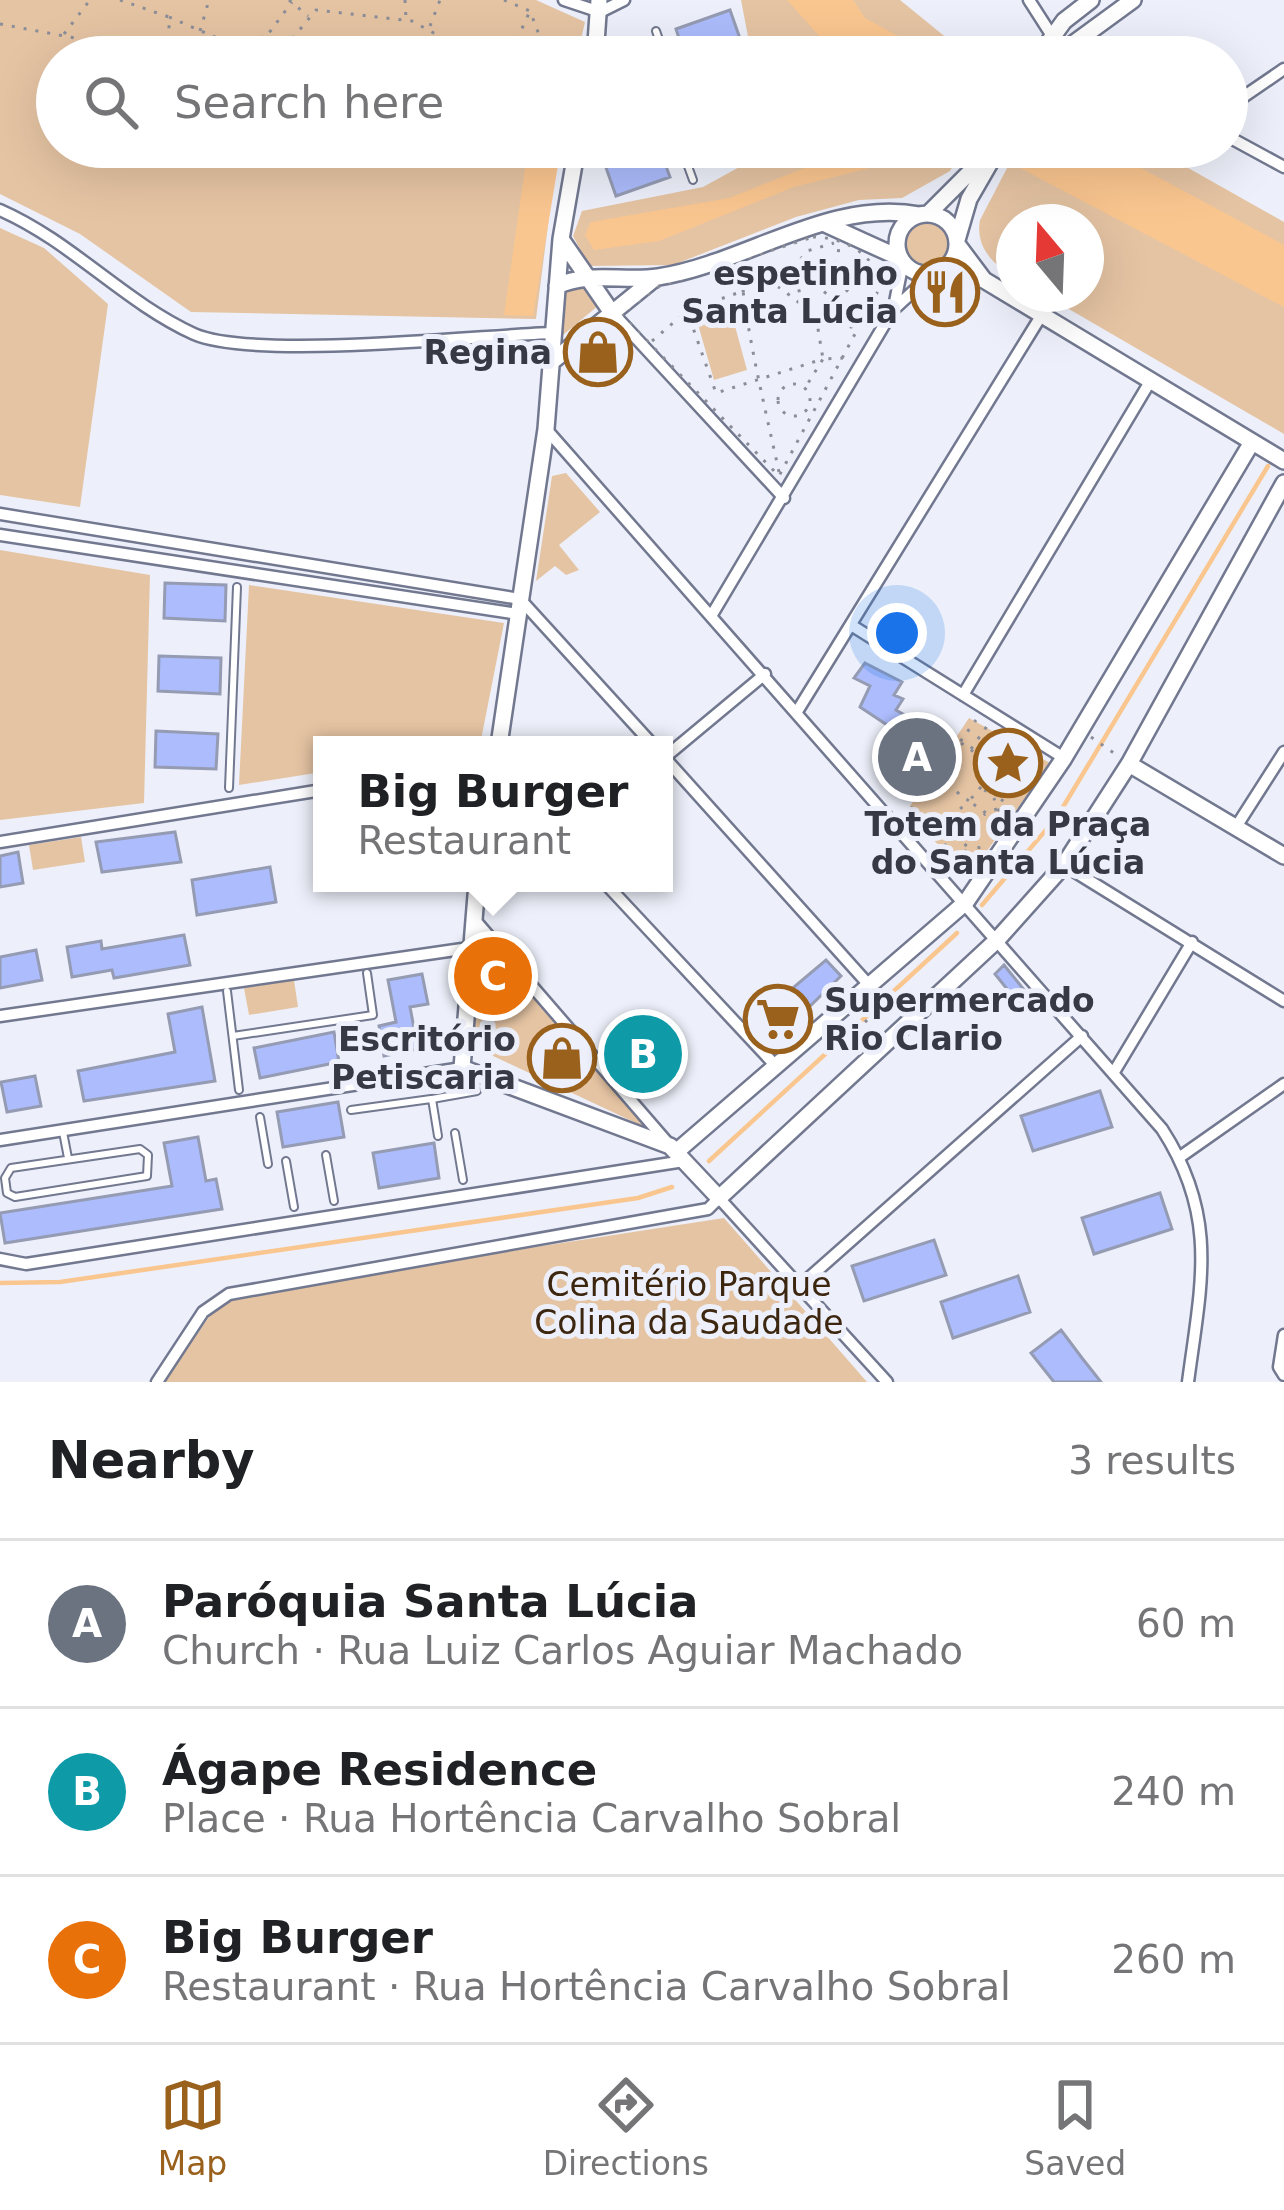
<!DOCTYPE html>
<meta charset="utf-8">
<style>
body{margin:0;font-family:"DejaVu Sans",sans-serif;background:#f6f6f6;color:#202124}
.compass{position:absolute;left:996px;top:204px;width:108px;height:108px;border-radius:50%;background:#fff;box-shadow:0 12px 48px #0002;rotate:341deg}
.you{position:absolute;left:897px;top:633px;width:42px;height:42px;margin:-30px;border:9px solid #fff;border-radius:50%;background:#1a73e8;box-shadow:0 0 0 18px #1a73e833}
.badge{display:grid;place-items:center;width:78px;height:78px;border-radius:50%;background:#99611c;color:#fff;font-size:39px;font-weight:700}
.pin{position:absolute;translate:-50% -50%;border:6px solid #fff;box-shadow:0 3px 12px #0006}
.popup{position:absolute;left:313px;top:736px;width:360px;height:156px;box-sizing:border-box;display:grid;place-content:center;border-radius:0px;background:#fff;filter:drop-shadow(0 3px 9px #0005);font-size:39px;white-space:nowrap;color:#757577}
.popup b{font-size:45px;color:#202124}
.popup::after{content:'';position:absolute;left:50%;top:100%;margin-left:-24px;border:24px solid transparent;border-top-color:#fff}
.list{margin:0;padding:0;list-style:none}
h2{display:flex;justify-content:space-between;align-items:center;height:156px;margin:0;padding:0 48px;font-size:51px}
h2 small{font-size:39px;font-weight:400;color:#757577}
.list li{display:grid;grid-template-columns:78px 1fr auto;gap:36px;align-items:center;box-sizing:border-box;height:168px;padding:0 48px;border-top:3px solid #e0e0e0}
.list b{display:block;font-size:45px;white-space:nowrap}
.list p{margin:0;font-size:39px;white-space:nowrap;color:#757577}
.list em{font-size:39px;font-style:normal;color:#757577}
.icon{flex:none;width:66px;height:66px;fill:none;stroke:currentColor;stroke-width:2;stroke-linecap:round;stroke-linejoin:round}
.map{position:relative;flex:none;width:1284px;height:1382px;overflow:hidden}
.search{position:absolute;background:#fff;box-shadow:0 12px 48px #0002;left:36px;right:36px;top:36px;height:132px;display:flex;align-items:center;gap:30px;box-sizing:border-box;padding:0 42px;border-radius:66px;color:#757577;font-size:45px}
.sheet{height:660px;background:#fff}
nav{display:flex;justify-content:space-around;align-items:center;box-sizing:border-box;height:168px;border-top:3px solid #e0e0e0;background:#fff;font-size:33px;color:#757577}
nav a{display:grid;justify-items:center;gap:6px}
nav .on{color:#99611c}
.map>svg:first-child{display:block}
</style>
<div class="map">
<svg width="1284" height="1382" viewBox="0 0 1284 1382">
<rect width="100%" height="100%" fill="#edf0fa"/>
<path fill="#e5c4a3" d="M0 0H536L585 22 577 57H57V147H558L536 319 191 312 80 234 0 194Z
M741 0H900L970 57H760L750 47Z
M776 147H964L950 171 902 198 859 200 796 217 673 265 589 266 573 236 582 211 703 187Z
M1018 147H1151L1284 222V434L1043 294H1086V222H1014V277C993 265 975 246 980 220Z
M902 244a25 25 0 1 1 50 0a25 25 0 1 1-50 0Z
M0 228 44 248 108 304 80 507 0 495Z
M582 286 592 289 599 305 563 335V292Z
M729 304 747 370 714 380 695 314Z
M566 473 600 512 559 545 579 570 566 575 555 566 536 581 552 476Z
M0 550 150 575 144 803 0 820Z
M249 585 504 623 480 745H322V772L239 785Z
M969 718 1050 763 969 876 906 812Z
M81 837 85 862 33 870 29 845Z
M482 936 651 1130 491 1055 474 1029 476 941Z
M294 980 298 1007 249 1015 244 988Z
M724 1218 867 1382H164L224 1295Z"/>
<path fill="#fac690" d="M787 0H853L865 18 936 57H838Z
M528 147H561L533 316 504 315Z
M857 147H879L894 162 794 187 659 241 594 250 585 235 591 222 729 198Z
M980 147H1102L1284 245V307Z"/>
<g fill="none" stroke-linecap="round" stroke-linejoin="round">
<path stroke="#fac690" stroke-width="4.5" d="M982 905 1057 817 1268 466
M709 1161 957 933
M0 1283 60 1282 638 1198 672 1187"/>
</g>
<path fill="#acbcfc" stroke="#949bb3" stroke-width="3" d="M730 10 743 47 715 57H685L676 29Z
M636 147H659L670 177 616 196 603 159Z
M165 583 226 585 225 621 164 618Z
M159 656 221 658 220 694 158 691Z
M865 663 902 682 894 695 903 699 896 710 948 740 916 790 885 773 908 739 860 707 870 686 854 678Z
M156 731 218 734 216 769 155 767Z
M175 832 181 862 102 872 96 842Z
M18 852 23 883 0 887V856Z
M270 867 276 902 197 915 192 880Z
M184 935 190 965 114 978 112 970 72 977 67 947 101 941 102 949Z
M36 950 42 980 0 988V957Z
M826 960 841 976 770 1045 750 1024Z
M1004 965 1029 996 1020 1005 995 974Z
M422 974 428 1004 410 1007 418 1049 384 1056 379 1026 396 1022 388 980Z
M202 1007 215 1081 84 1101 78 1071 175 1052 168 1014Z
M334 1032 339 1062 260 1078 254 1048Z
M655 1033 666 1044 630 1073 622 1063Z
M35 1076 41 1106 7 1112 1 1082Z
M1100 1091 1112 1127 1033 1151 1021 1116Z
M338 1102 344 1137 283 1147 277 1112Z
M198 1137 206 1181 216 1179 222 1209 5 1243 0 1213 172 1186 164 1143Z
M434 1143 439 1178 379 1188 373 1153Z
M1160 1193 1172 1229 1094 1254 1082 1218Z
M934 1240 946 1275 864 1301 852 1266Z
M1018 1276 1030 1312 953 1338 941 1302Z
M1061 1330 1082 1358 1101 1382H1054L1031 1353Z"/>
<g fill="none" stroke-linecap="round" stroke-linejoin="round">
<g stroke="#72788f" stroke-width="10">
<path id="lane" d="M656 31 665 57
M681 147 693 180
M714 147 720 163
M229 788 237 587
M227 991 239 1090
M233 1036 373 1015 367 973
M351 1110 431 1099
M260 1117 268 1164
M63 1132 68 1158
M455 1133 463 1180
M438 1136 432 1099 477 1091
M140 1149 148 1155 147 1176 15 1197 7 1193 5 1178 11 1168Z
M326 1155 334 1201
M286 1161 294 1207"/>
</g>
<g stroke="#72788f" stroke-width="15">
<path id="street" d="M564 0 600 12 624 0
M1029 0 1061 50 1075 57
M1227 108 1284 69
M1227 136 1284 167
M0 210C71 241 124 302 194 334 253 360 474 336 551 333
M894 307 903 262
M610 310 784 498
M546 429 1162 1129C1219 1217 1201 1284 1188 1382
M0 514 520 599 653 745
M0 535 518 614
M713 613 893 310 933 273
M851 625 1064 758
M963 695 1151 380
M798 710 1041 316
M664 757 869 985
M664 758 765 674
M1236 827 1284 752
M0 842 322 790
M1064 865 1284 1001
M605 883 775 1065
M474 919 666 1141
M0 1016 469 948
M1114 1072 1192 942
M0 1140 462 1068
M1180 1157 1284 1084
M0 1259 26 1264 684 1161
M802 1284 1082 1036
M1284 1335 1279 1367 1284 1375
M157 1382 203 1312 229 1294 708 1209 719 1198 887 1382"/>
</g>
<g stroke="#72788f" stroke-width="20">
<path id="secondary" d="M595 57 599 0
M1038 57 1064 21 1091 0
M1055 57 1133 0
M928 214 971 171 985 147
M897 244a30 30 0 1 1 60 0a30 30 0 1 1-60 0Z
M823 223 900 258
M561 239 610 310
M957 240 969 199 999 147
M957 244 984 280
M943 269 984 280 1284 461
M557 286C589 271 624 282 658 277 747 263 829 198 920 215
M554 360 654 279
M499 745 546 429 561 239 577 147
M1129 764 1284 856
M477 883 462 1068 670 1146 719 1198 997 940 1064 865 1129 764 1284 483
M676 1152 966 902 1064 758 1252 442"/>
</g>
<path stroke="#8b8e98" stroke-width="3" stroke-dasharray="3 9" stroke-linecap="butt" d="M120 0 169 17V57
M289 0 308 16
M405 0 406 18
M504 0 530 11 546 53 534 56 518 37 530 11
M169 17 224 41 266 37 292 2
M0 24 80 39 129 57
M430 26 440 0
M200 31 209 0
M64 34 90 0
M277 57 316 10 412 21 477 57
M813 237C845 237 881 256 878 291L779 476 621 314 660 286Z
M819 280a16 16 0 1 1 32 0a16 16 0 1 1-32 0Z
M837 264 839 246
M729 270 743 291 779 287 816 316 851 327 875 317
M802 304 794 268 807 251 834 243
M816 317 823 359 843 358
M652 341 686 312
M778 400a16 16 0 1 1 32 0a16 16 0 1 1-32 0Z
M779 472C766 412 751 352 743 291L687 311 716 393 823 359 805 388
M1091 737 1118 756
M961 743 981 757
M1014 743 1010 750 996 746C980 760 978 770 984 790L1004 798 1016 787 1024 792
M971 749 987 726
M1010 750 1025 766V775
M1017 786 1025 777 1033 779
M981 787 969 801 986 813 997 809 994 798
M1003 799 997 809 1010 817
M904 819 976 720
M945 830 971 849
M979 849 977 825 985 814
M936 855 949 841 943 824 969 801 939 779
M947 869 965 851 983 853
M857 1011 875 1031"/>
<use href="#lane" stroke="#fff" stroke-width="6"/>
<use href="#street" stroke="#fff" stroke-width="10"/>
<use href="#secondary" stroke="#fff" stroke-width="15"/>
</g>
<defs>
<g id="restaurant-ring" transform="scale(3.45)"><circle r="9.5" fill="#edf0fa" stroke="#99611c" stroke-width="1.5"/><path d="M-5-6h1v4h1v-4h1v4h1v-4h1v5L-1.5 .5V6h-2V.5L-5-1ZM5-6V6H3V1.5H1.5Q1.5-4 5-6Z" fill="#99611c"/></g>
<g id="shop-ring" transform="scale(3.45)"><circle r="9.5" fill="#edf0fa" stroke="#99611c" stroke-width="1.5"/><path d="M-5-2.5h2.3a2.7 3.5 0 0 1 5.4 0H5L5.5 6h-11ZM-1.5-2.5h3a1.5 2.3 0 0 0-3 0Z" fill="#99611c"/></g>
<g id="sight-ring" transform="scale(3.45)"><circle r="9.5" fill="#edf0fa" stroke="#99611c" stroke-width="1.5"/><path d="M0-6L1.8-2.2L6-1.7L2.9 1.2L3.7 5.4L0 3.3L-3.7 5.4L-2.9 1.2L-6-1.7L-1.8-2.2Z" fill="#99611c"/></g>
<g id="supermarket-ring" transform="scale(3.45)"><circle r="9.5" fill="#edf0fa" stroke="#99611c" stroke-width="1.5"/><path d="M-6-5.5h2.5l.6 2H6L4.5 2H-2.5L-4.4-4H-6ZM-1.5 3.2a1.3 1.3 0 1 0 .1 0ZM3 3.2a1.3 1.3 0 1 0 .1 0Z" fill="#99611c"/></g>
</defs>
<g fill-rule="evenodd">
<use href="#restaurant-ring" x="945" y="292"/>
<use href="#shop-ring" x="598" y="352"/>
<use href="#sight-ring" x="1008" y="763"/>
<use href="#supermarket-ring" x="778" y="1019"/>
<use href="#shop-ring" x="562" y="1058"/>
</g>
<g text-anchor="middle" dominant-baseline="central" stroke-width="10" stroke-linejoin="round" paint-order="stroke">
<g font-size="33" font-weight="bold" fill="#373a44" stroke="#edf0fa" text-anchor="end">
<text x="898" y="273">espetinho<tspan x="898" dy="38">Santa Lúcia</tspan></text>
<text x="552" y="352">Regina</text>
<text x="1008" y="824" text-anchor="middle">Totem da Praça<tspan x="1008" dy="38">do Santa Lúcia</tspan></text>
<text x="824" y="1000" text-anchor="start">Supermercado<tspan x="824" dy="38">Rio Clario</tspan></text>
<text x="516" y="1039">Escritório<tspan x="516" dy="38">Petiscaria</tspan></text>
</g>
<g font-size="33" fill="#3c260f" stroke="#edf0fa">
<text x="689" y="1284">Cemitério Parque<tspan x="689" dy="38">Colina da Saudade</tspan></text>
</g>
</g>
</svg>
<svg class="compass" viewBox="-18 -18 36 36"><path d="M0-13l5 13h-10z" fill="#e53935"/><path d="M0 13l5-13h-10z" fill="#757577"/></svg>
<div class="you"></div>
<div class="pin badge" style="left:917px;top:757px;background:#6b7280">A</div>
<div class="pin badge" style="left:643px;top:1054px;background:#0f9aa8">B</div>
<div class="pin badge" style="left:493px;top:976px;background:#e8710a">C</div>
<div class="popup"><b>Big Burger</b>Restaurant</div>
<div class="search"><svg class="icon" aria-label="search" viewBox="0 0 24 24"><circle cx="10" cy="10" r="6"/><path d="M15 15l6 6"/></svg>Search here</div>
</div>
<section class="sheet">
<h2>Nearby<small>3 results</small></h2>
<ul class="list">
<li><span class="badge" style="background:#6b7280">A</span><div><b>Paróquia Santa Lúcia</b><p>Church · Rua Luiz Carlos Aguiar Machado</p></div><em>60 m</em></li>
<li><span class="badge" style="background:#0f9aa8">B</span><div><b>Ágape Residence</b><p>Place · Rua Hortência Carvalho Sobral</p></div><em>240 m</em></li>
<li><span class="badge" style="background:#e8710a">C</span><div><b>Big Burger</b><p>Restaurant · Rua Hortência Carvalho Sobral</p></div><em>260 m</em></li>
</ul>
</section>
<nav>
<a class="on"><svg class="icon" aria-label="map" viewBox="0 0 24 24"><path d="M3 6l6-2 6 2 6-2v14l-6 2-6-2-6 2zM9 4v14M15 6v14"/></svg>Map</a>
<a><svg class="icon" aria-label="directions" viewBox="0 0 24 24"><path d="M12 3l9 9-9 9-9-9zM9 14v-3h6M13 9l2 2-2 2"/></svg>Directions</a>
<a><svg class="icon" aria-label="saved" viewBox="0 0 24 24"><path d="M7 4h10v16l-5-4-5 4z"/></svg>Saved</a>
</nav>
